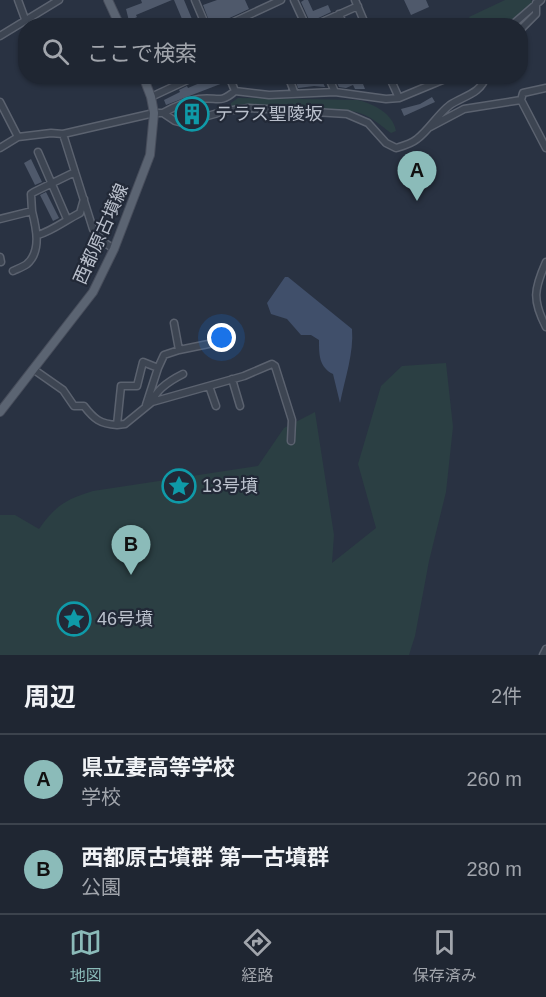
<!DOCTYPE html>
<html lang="ja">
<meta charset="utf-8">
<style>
body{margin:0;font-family:Helvetica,"Noto Sans JP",sans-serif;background:#2c323e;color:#f1f3f6}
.you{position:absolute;left:222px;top:338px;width:21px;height:21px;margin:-15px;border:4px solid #fff;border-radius:50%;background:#1a73e8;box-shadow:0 0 0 9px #1a73e833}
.badge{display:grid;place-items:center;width:39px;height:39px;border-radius:50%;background:#8bbbb9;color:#111;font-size:20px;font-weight:700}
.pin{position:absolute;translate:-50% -50px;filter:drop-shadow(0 2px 3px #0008)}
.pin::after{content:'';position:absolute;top:32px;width:21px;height:18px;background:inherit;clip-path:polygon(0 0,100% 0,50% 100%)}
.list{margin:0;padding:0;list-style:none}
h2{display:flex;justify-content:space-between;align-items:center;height:78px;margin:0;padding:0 24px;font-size:26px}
h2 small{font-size:20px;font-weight:400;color:#a1a5ac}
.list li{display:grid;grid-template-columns:39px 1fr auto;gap:18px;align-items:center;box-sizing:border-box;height:90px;padding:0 24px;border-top:2px solid #3c434d}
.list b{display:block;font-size:22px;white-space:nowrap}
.list p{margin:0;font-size:20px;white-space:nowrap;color:#a1a5ac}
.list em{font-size:20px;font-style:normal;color:#a1a5ac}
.icon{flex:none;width:33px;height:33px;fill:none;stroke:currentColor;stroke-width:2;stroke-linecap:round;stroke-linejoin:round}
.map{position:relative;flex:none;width:546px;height:655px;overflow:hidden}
.search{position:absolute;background:#1f2632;box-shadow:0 2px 4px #0004;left:18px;right:18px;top:18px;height:66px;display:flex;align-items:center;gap:15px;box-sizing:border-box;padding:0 21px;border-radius:24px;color:#a1a5ac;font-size:22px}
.sheet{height:258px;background:#1f2632}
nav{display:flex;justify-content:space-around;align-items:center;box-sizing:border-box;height:84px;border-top:2px solid #3c434d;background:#1f2632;font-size:16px;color:#a1a5ac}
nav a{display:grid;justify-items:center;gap:3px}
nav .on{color:#8bbbb9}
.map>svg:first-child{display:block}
</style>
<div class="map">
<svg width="546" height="655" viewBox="0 0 546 655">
<rect width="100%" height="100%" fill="#293242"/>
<path fill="#2b3f43" d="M505 0H531L533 3 506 25H474L469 17Z
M238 98 358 100C373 104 393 113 396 131L391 133C380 125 370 115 356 112 348 110 340 112 332 112 298 109 265 102 231 108V103Z
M446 363 453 427 446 492 429 561 415 636 409 655H0V515H15L39 529C55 506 66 499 93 491L258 466 284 428 315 412 334 535 332 563 376 528 358 464 381 386 402 366Z"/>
<path fill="#404f6a" d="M285 277H288L352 329C354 353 345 378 340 403L333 374C319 367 319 355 319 340L311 335H301L287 319 271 314 267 303Z"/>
<path fill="#4f596b" d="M141 0H172L136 15 137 17 129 21 126 9 142 3Z
M174 0H184L194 24 190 26H167L182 19Z
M217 0H245L249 9 223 21 220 26H211L203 5Z
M304 0H308L313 11 328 5 331 12 310 22 301 2Z
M404 0H426L429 7 411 15Z
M216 76H220L223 83 166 105 164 100 180 92 179 90 187 86 188 88Z
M294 76H320L325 87 314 86 298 88Z
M350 76H360L365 89H355L353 85 346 88 339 87 337 83Z
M432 97 435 102 404 116 401 109 420 104Z
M31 159 42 182 35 185 24 163Z
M46 192 59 218 53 221 40 195Z"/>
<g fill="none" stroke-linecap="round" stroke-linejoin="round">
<g stroke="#5b626f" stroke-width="9">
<path id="minor" d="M18 0 25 19
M195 0 206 26
M294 0 306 26
M355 0 366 26
M339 14 344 26
M225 26 281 0
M313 26 358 6
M511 26 541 0
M520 30 536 14V3
M0 36 59 0
M229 76 235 91 269 95 335 92 386 99 399 98 452 76
M288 76 295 94
M328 76 335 92
M389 76 399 98
M151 97 196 76
M521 100 523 93 546 88
M0 102 18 137
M163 113C174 107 186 101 199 99 217 96 219 105 235 91
M430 127 464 109 521 100 546 148
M63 134 93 229 102 241 114 249
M0 148 18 137 51 133 63 134 154 113H163L175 121 183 123 225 111 249 108 347 114 368 123 386 143 396 148C403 146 411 144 417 139 430 129 437 115 450 105 463 96 481 94 486 76
M38 152 67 219
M0 219 32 211 31 194 34 192 75 172
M38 235C52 231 66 220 80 213L84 199
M0 257 1 262
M546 262C534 289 532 300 546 327
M13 271C17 269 23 267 27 264 42 251 36 227 32 211
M174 323 179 350
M33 369 63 390 74 406H84C94 419 100 424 117 425L121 386H137L143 362 158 368 164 355 179 350 228 340
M232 379 240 406
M209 386 216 406
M152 402C156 389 171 380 183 374
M146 405 158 368
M117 425 125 424 152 402 244 376 272 364 275 366 292 420 291 441
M543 655 546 649"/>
</g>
<g stroke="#474d5b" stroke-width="10">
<path id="major" d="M108 0 120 26
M0 412 93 292 114 249 150 155 154 113 151 97 143 76"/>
</g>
<use href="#minor" stroke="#3d4552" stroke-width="6"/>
<use href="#major" stroke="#5b6472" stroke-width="8"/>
</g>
<defs>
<g id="building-ring" transform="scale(1.725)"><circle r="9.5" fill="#222937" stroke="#0f9aa8" stroke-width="1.5"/><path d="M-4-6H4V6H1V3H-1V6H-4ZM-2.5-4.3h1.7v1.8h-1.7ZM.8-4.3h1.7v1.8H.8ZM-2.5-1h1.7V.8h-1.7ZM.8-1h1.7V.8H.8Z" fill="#0f9aa8"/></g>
<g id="sight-ring" transform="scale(1.725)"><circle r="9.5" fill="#222937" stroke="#0f9aa8" stroke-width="1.5"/><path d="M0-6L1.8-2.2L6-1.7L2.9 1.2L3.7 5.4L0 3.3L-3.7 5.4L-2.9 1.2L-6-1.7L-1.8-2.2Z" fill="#0f9aa8"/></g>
</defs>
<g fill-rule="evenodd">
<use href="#building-ring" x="192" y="114"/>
<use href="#sight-ring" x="179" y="486"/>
<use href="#sight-ring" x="74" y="619"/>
</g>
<g text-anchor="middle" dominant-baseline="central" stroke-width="4.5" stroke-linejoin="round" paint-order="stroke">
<g font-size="18" fill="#bac0cc" stroke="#222937" text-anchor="start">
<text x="215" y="114">テラス聖陵坂</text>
<text x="202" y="486">13号墳</text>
<text x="97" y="619">46号墳</text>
</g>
<g font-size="18" fill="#bac0cc" stroke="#222937">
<text transform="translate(101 234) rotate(-66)">西都原古墳線</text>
</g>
</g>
</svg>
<div class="you"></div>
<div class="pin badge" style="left:417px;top:201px">A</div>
<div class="pin badge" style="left:131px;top:575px">B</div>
<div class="search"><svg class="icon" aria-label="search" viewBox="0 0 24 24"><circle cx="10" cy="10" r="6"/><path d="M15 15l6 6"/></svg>ここで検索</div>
</div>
<section class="sheet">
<h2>周辺<small>2件</small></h2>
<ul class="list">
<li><span class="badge">A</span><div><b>県立妻高等学校</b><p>学校</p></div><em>260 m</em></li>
<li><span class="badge">B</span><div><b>西都原古墳群 第一古墳群</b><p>公園</p></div><em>280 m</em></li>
</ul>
</section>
<nav>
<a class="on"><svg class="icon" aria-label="map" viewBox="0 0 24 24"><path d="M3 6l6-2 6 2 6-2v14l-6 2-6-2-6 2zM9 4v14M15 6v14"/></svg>地図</a>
<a><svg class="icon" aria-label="directions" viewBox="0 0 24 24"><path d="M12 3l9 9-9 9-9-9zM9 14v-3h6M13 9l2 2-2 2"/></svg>経路</a>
<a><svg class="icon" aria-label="saved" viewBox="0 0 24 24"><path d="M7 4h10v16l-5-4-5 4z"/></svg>保存済み</a>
</nav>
